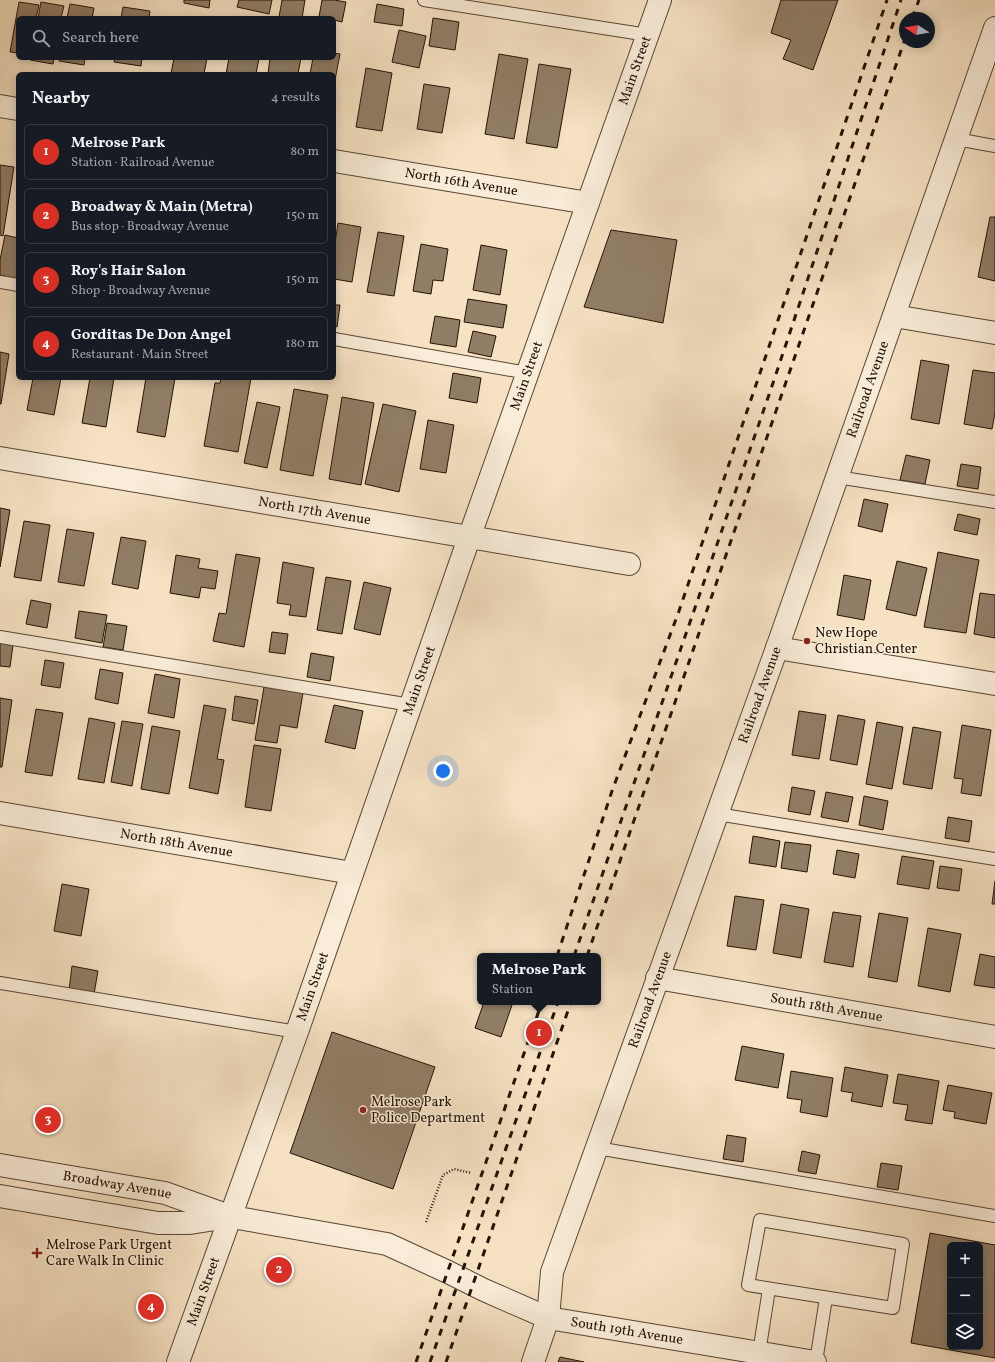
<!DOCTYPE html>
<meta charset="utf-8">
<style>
body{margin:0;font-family:Vollkorn,serif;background:#242831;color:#f1f3f6}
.controls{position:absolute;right:12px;bottom:12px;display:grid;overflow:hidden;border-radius:6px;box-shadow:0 2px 10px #0003}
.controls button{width:36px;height:36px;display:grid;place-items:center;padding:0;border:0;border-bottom:1px solid #363941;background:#171b24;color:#f1f3f6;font:20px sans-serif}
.compass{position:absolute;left:899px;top:12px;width:36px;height:36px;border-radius:50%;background:#171b24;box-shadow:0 2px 10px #0003;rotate:281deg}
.you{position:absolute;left:443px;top:771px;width:14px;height:14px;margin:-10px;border:3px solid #fff;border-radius:50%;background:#1a73e8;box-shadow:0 0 0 6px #1a73e833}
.badge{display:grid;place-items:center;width:26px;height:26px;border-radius:50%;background:#d93025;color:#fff;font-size:13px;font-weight:700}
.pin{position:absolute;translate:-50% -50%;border:2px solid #fff;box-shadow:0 1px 4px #0006}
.popup{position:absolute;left:477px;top:953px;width:124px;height:52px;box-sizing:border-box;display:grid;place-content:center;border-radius:6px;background:#171b24;filter:drop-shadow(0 1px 3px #0005);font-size:13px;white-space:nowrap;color:#9ea1a6}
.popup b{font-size:15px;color:#f1f3f6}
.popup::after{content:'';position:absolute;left:50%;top:100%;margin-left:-8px;border:8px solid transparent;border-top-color:#171b24}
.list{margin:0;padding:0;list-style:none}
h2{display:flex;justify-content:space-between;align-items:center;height:52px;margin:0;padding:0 16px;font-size:17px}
h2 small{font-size:13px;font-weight:400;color:#9ea1a6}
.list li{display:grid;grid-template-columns:26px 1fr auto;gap:12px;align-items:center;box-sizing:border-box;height:56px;margin:0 8px 8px;padding:0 8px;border:1px solid #363941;border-radius:6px}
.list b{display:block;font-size:15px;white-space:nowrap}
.list p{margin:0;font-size:13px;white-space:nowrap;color:#9ea1a6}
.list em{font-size:13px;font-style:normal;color:#9ea1a6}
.icon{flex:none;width:22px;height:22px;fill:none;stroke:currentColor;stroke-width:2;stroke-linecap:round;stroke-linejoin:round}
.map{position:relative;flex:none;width:995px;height:1362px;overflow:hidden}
.search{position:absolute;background:#171b24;box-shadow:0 2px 10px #0003;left:16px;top:16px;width:320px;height:44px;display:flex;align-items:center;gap:10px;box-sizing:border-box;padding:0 14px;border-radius:6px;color:#9ea1a6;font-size:15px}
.panel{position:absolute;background:#171b24;box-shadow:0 2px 10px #0003;left:16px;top:72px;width:320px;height:308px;border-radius:6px}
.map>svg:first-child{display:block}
</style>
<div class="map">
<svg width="995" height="1362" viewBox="0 0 995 1362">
<rect width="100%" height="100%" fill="#f6e2c3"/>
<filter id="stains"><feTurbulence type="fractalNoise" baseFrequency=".005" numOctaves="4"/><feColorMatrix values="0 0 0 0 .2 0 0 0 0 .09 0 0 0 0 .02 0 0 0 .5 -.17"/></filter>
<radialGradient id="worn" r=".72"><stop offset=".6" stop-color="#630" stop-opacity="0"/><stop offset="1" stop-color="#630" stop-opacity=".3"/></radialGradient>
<path fill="#917e67" stroke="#241203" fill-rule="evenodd" d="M184 0H210L209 8 184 3Z
M239 0H272L269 14 237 7Z
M282 0H305L302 18 279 17Z
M322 0H334L346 2 342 22 334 20V18L319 17Z
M781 0H838L813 70 783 59 791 40 771 33Z
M19 2 39 5 36 18H18V53L10 52Z
M41 2 64 6 61 18H38Z
M70 4 94 8 92 18H67Z
M377 4 404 9 402 26 374 22Z
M123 7 150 11 149 18H121Z
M433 18 459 22 455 50 429 46Z
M399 30 426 36 419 68 392 62Z
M334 53 340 54 334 85V74H310L313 58H334Z
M499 54 528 59 514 139 485 134Z
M31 58H54L53 64 30 60Z
M60 58H85L84 65 59 61Z
M115 58H142L141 66 114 62Z
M174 58H207L204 74H171Z
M229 58H259L256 74H226Z
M270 58H301L298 74H268Z
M539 64 571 69 557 148 526 143Z
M366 68 392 73 382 131 356 127Z
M424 84 450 88 442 133 417 129Z
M0 165 14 167 3 236 0 235Z
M990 217H995V281L978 277Z
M338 223 361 227 352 282 334 279V250Z
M611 230 677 240 663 323 584 307Z
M378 232 404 236 394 296 367 292Z
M5 235 18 238V279L0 275V260Z
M421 244 448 249 443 281 433 280 431 294 413 291Z
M481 245 507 250 500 295 473 290Z
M468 299 507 305 503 328 464 322Z
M334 305H340L337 327 334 326Z
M435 316 460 320 456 347 430 343Z
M473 331 496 336 491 357 468 352Z
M0 352 9 354 1 404H0Z
M921 360 949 365 939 424 911 419Z
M973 370 995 373V413L992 429 964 424Z
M453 373 481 378 477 403 449 398Z
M33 378H61L54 415 27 410Z
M90 378H114L106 427 82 423Z
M146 378H175L165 437 137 432Z
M221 378H251L238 452 204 446 215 383H220Z
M294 389 328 395 313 476 280 470Z
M342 397 374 403 361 485 329 479Z
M257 402 280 407 267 468 244 463Z
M383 404 416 411 399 492 365 484Z
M428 420 454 425 446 473 420 469Z
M906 455 930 460 925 484 900 480Z
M961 464 981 467 978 489 957 486Z
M864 499 888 504 882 532 858 526Z
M0 508 10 510 0 567Z
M958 514 980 519 977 535 954 530Z
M24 521 50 525 41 581 14 577Z
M67 529 94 533 84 586 58 582Z
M121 537 146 541 138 589 112 584Z
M938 552 979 560 966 633 924 627Z
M236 554 260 558 244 647 213 641 219 613 226 614Z
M176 555 200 559 198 568 218 571 215 589 201 587 199 598 170 593Z
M897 561 927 568 916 616 886 609Z
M283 562 314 568 306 617 289 615 291 605 277 603Z
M844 575 871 580 864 620 837 615Z
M326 577 351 581 342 634 317 630Z
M364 582 391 588 380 635 354 629Z
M980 593 995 595V638L974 634Z
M31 600 51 604 47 628 26 624Z
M79 611 107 615 102 643 75 638Z
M107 623 127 626 123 650 103 647Z
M272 632 288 634 285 654 269 652Z
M0 643 13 645 10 667 0 666Z
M311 653 334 657 330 681 307 677Z
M45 660 64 663 60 688 41 685Z
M100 669 123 673 118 704 95 699Z
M155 674 180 679 174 718 148 713Z
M264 687 303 693 297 728 280 725 277 743 255 740Z
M235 696 258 700 254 724 232 720Z
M0 698 12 700 2 767H0Z
M204 705 226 709 217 759 224 760 218 794 189 788Z
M334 705 363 711 355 749 325 742Z
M36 709 63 713 52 776 25 772Z
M799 711 826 715 819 759 792 755Z
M838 715 865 720 857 765 830 760Z
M89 718 115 723 104 783 78 779Z
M122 721 143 724 132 786 111 782Z
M877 722 903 727 892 789 866 784Z
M962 725 991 730 981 796 961 793 963 779 954 778Z
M152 726 180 731 169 794 141 789Z
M913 727 941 732 932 789 903 784Z
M254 745 281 749 271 811 245 807Z
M792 787 815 791 810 815 788 811Z
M826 792 853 797 848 822 821 817Z
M864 796 888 801 883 830 859 825Z
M948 817 972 821 969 842 945 838Z
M753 836 780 841 776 867 749 863Z
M785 842 811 845 807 872 781 868Z
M837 850 859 854 855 878 833 874Z
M902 856 934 861 929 889 897 884Z
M940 866 962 869 959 891 937 888Z
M995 881V904H992Z
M62 884 89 889 81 936 54 931Z
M735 896 764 900 756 950 727 946Z
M781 904 809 909 801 958 773 953Z
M833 912 861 916 853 967 824 962Z
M879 913 908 918 897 982 868 977Z
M928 928 961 934 950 992 918 986Z
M980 954 995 957V988L974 985Z
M72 966 98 971 94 994 69 990Z
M484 1002H513L501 1037 475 1028Z
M332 1032 435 1067 393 1189 290 1153Z
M742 1046 784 1054 778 1088 735 1080Z
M845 1067 888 1075 882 1107 851 1101 853 1093 841 1091Z
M791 1071 833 1078 827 1117 800 1112 802 1100 787 1098Z
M898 1074 939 1081 932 1124 905 1120 908 1105 893 1103Z
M948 1085 992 1093 986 1124 954 1118 955 1112 943 1110Z
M727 1135 746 1138 743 1162 723 1159Z
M802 1151 820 1155 816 1174 798 1171Z
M881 1163 902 1166 898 1190 877 1187Z
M930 1233 995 1245V1358L911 1343ZM950 1245H980V1347H950Z
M560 1357 584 1362H558Z"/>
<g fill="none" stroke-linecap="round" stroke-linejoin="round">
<g stroke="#584633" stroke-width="14">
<path id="service" d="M424 0 648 35
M956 139 995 146
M0 282 18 285
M334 339 528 373
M837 477 995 502
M0 637 411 705
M717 814 995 859
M0 983 297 1032
M597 1148 995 1216
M760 1220 903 1244 893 1308 748 1285Z
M759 1353 769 1289
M816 1362 826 1298"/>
</g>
<g stroke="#584633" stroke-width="24">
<g id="minor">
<path d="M0 106 18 109"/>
<path id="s1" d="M334 161 588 203"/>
<path d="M894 316 995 333"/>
<path id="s2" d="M0 458 629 564"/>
<path d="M777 648 995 684"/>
<path id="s3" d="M0 813 352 873"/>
<path id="s4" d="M657 978 995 1037"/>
<path id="s5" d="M0 1165 165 1193 232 1217 387 1244 448 1272 484 1290 548 1318 815 1362"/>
<path d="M0 1196 158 1223H190L228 1217"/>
<path id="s6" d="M178 1362 297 1032 469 538 660 0"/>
<path id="s7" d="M533 1362 548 1318 552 1272 777 648 995 28"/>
</g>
</g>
<path stroke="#241203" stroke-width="2.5" stroke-dasharray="1 2" stroke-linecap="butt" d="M426 1222 443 1175 454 1169 471 1173"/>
<use href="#service" stroke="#f9ecd8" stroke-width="12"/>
<use href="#minor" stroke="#f9ecd8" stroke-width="22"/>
<path stroke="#241203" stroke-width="3" stroke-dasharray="7 7" stroke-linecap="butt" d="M912 18 919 0
M557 956 612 791 679 611 887 0
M574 956 771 389 901 0
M587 956 905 39
M416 1362 542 1002
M430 1362 558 1002
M446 1362 571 1002"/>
</g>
<g fill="#8f2418" stroke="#f9ecd8" stroke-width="1.5">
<circle cx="807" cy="641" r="4"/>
<circle cx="363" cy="1110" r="4"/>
<path d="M35 1247h4v4h4v4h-4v4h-4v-4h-4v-4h4z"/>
</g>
<g text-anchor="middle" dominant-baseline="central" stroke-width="3" stroke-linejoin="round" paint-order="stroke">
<g font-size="14" fill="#241203" stroke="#f9ecd8">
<text stroke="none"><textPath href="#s6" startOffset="1370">Main Street</textPath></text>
<text stroke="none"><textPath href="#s1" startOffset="129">North 16th Avenue</textPath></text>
<text stroke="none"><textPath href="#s6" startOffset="1046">Main Street</textPath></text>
<text stroke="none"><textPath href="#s7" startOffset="1030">Railroad Avenue</textPath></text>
<text stroke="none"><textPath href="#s2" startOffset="319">North 17th Avenue</textPath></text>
<text stroke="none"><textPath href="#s6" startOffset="723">Main Street</textPath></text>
<text stroke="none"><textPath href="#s7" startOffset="706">Railroad Avenue</textPath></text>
<text stroke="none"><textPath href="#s3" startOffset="179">North 18th Avenue</textPath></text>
<text stroke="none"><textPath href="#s6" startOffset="399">Main Street</textPath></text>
<text stroke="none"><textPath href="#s7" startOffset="382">Railroad Avenue</textPath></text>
<text stroke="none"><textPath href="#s4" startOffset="172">South 18th Avenue</textPath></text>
<text stroke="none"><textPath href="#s5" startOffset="119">Broadway Avenue</textPath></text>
<text stroke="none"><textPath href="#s6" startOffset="75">Main Street</textPath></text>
<text stroke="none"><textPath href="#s5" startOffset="653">South 19th Avenue</textPath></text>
</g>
<g font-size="14" fill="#241203" stroke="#f9ecd8" text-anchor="start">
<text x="815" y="633">New Hope<tspan x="815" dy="16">Christian Center</tspan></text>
<text x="371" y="1102">Melrose Park<tspan x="371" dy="16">Police Department</tspan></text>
<text x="46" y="1245">Melrose Park Urgent<tspan x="46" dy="16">Care Walk In Clinic</tspan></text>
</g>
</g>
<rect width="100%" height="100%" filter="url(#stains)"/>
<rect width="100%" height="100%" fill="url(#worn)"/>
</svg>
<div class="controls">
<button>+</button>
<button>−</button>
<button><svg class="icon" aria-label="layers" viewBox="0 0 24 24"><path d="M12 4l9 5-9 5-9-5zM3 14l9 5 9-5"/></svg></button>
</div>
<svg class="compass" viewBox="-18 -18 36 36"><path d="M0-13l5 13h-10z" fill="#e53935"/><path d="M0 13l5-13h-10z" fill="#9ea1a6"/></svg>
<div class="you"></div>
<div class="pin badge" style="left:539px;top:1033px">1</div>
<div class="popup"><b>Melrose Park</b>Station</div>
<div class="pin badge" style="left:279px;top:1270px">2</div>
<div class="pin badge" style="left:48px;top:1120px">3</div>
<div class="pin badge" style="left:151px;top:1307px">4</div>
<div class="search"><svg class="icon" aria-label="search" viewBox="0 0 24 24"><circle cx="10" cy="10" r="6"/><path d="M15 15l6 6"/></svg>Search here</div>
<section class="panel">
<h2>Nearby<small>4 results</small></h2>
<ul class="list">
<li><span class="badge">1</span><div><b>Melrose Park</b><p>Station · Railroad Avenue</p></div><em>80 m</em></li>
<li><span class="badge">2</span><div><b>Broadway &amp; Main (Metra)</b><p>Bus stop · Broadway Avenue</p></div><em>150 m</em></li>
<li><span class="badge">3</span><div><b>Roy's Hair Salon</b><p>Shop · Broadway Avenue</p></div><em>150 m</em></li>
<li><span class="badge">4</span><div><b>Gorditas De Don Angel</b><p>Restaurant · Main Street</p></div><em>180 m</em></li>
</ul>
</section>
</div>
